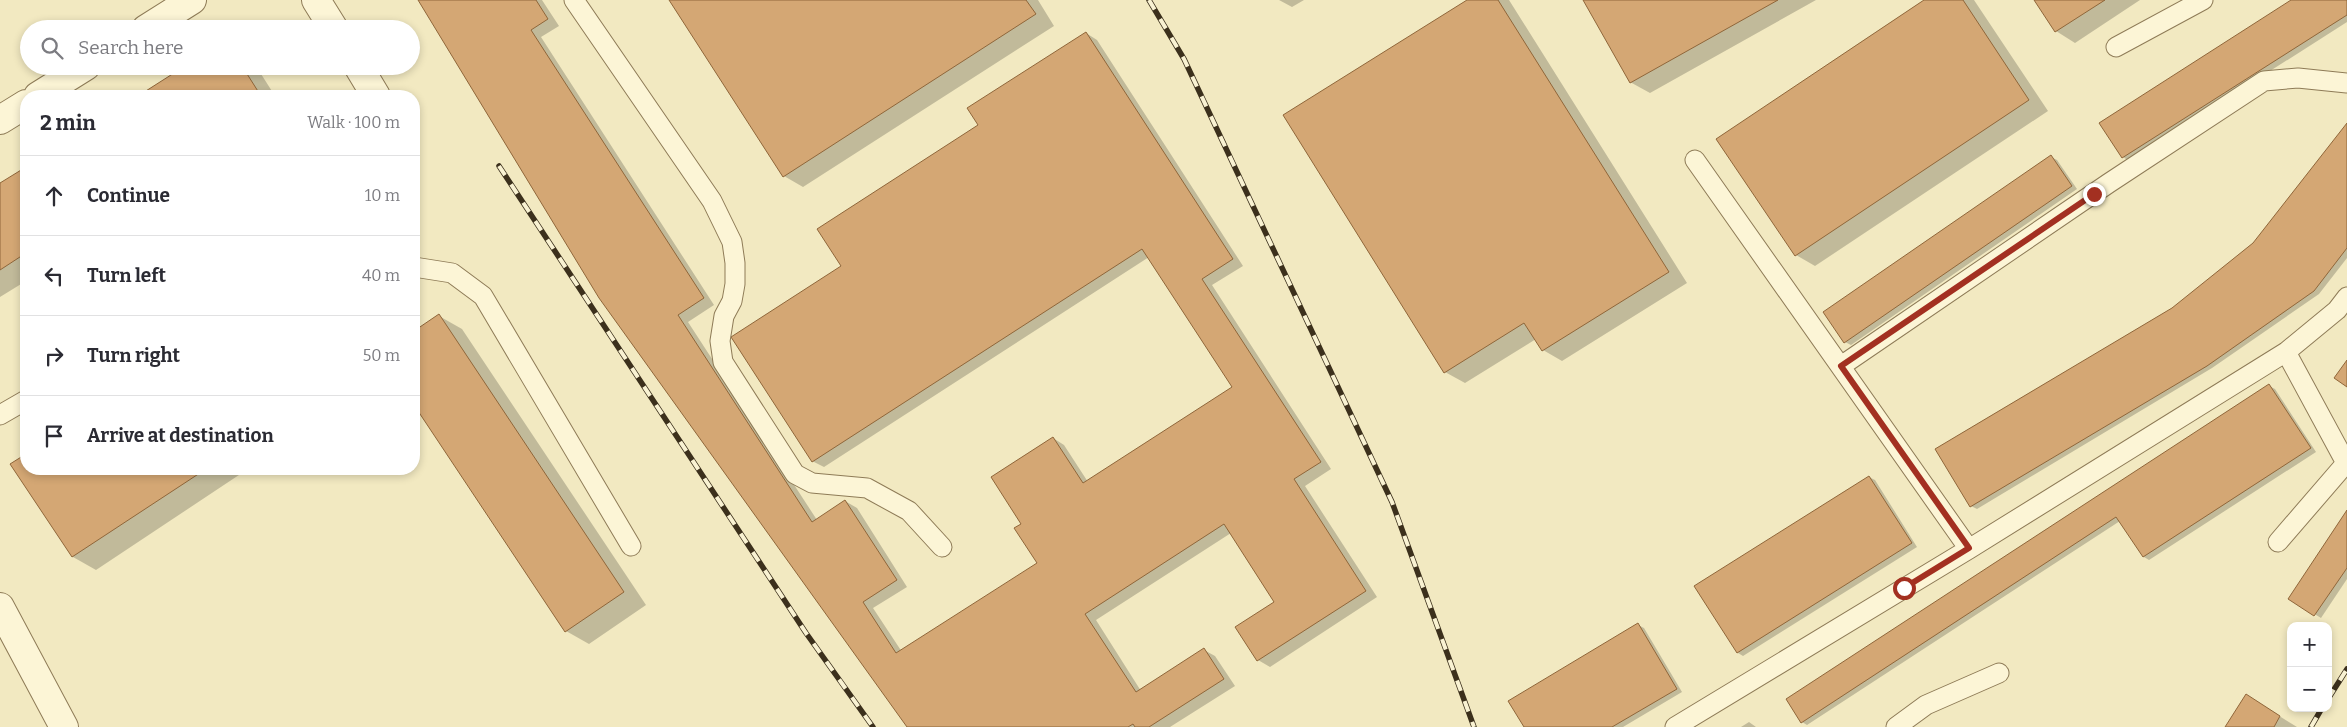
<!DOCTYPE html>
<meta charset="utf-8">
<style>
body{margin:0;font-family:Bitter,serif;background:#f2f2f3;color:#2b2b33}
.controls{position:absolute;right:15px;bottom:15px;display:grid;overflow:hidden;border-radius:10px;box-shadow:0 2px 8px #0003}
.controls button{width:45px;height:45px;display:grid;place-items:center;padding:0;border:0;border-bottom:1px solid #e1e1e2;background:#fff;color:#2b2b33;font:25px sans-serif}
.stop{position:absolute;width:15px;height:15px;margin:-11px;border:4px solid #a33021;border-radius:50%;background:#fff}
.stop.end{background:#a33021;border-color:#fff;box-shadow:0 1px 5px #0008}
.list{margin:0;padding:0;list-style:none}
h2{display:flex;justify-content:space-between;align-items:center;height:65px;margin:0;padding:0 20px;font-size:21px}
h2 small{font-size:16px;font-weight:400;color:#7c7c81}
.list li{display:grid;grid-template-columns:32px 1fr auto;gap:15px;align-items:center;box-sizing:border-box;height:80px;padding:0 20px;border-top:1px solid #e1e1e2}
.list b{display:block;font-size:19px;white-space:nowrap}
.list em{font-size:16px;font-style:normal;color:#7c7c81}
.icon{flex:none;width:28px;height:28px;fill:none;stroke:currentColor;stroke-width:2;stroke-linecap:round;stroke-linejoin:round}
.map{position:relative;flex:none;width:2347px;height:727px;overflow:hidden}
.search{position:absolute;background:#fff;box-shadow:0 2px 8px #0003;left:20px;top:20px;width:400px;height:55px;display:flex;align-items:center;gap:12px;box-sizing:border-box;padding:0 18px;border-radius:28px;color:#7c7c81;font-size:19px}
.panel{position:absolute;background:#fff;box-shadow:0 2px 8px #0003;left:20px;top:90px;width:400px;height:385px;border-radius:20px}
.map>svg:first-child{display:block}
</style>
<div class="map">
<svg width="2347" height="727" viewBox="0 0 2347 727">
<rect width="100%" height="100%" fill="#f2e9c1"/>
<path fill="#0003" d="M420 0H542L559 26 541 37 714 305 688 322 817 520 845 501 857 508 907 587 873 608 902 652 1039 564 1023 524 1053 438 1064 445 1088 482 1234 388 1149 257 824 467 812 461 843 267 980 125 1086 33 1097 40 1243 266 1212 285 1331 469 1305 486 1377 597 1270 667 1258 660 1276 603 1231 533 1096 620 1141 691 1204 650 1215 656 1235 686 1170 727H908Z
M670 0H1038L1054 26 803 187 784 176Z
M1279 0H1304L1292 7Z
M1470 0H1509L1687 283 1562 361 1543 350 1536 339 1465 383 1445 372 1284 115Z
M1585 0H1816L1650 93 1630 82Z
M1926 0H1974L2048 111 1815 266 1796 255Z
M2035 0H2140L2075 43 2056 31Z
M2295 0H2347V22L2129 161 2123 157 2101 123Z
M188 66H256L275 96H140Z
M2347 125V258L2319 294 2212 368 1977 509 1971 506 2254 244Z
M2051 157 2057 160 2077 189 1851 345 1845 342Z
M26 168V281L0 297V185Z
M439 316 462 329 646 605 589 644 566 631 414 403V332Z
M2269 386 2275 389 2316 452 2149 560 2144 557 2120 521 1807 725 1802 722Z
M26 455V469H248L96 570 73 557 12 464Z
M1869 477 1875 480 1917 547 1743 656 1738 653Z
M2347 513V579L2321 618 2290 599Z
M1638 625 1644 628 1682 692 1623 727H1525Z
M2265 707 2297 727H2227Z
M1749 722 1756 727H1741Z"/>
<path fill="#d4a774" stroke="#8f663a" d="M418 0H536L548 19 531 30 704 298 678 315 812 522 845 500 897 580 863 602 896 653 1037 563 1014 528 1021 524 991 477 1053 437 1083 483 1232 387 1142 249 812 462 731 337 841 266 817 229 978 125 967 108 1086 32 1233 259 1202 279 1321 462 1294 479 1366 591 1257 661 1235 627 1274 602 1224 524 1085 614 1136 692 1204 648 1224 679 1149 727H1135L1133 724 1128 727H907L599 298Z
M669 0H1026L1036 14 783 177Z
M1467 0H1498L1669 272 1542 351 1524 323 1444 373 1283 115Z
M1583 0H1778L1630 83Z
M1924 0H1963L2029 100 1795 256 1716 139Z
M2034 0H2105L2055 32Z
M2291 0H2347V15L2122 158 2099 123Z
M185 66H242L261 96H138Z
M2347 123V248L2314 291 2207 366 1970 507 1935 449 2172 308 2253 243Z
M2051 155 2072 186 1844 343 1823 312Z
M26 167V253L0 270V183Z
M439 314 624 592 565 632 414 405V331Z
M2347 360V387L2334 378Z
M2269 384 2311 448 2143 557 2116 517 1801 723 1786 699Z
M26 454V469H206L72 557 10 464Z
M1869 476 1912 543 1737 653 1694 586Z
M2347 510V568L2314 616 2288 599Z
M1638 623 1677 689 1612 727H1524L1508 701Z
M2246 694 2280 716 2274 727H2225Z"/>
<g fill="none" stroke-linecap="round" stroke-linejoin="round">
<g stroke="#8e7b57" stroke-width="21">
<path id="lane" d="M574 0 712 201 732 242 735 263V284L732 301 724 316 720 341 723 362 795 474 812 483 867 488 909 511 942 547
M2116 47 2203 0
M1695 160 1969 549
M414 267 452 273 483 296 631 546
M2286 352 2346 463
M1841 366 2109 183 2264 81 2298 78 2347 83
M0 415 26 400
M2278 542 2347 462
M1675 727 1969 549 2286 352 2337 310 2347 297
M1896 727 1926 705 1999 673"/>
</g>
<g stroke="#8e7b57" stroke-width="30">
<path id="street" d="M316 0 334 29
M146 29 192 0
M358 66 376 96
M38 96 86 66
M0 120 26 104
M0 607 64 727"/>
</g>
<use href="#lane" stroke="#fcf5d6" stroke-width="19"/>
<use href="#street" stroke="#fcf5d6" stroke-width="28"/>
<g stroke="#3c301c" stroke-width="5.5">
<path id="rail" d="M1149 0 1184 59 1392 502 1474 727
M499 166 806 633 873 727
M2328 699 2347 669
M2311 727 2322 708"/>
</g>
<use href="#rail" stroke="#f9f2d2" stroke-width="4" stroke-dasharray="11" stroke-linecap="butt"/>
</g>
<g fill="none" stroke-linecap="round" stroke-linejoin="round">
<path stroke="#a33021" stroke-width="6" d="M1904 588 1969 548 1841 366 2094 194"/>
</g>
</svg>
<div class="controls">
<button>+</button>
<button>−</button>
</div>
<div class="stop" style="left:1904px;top:588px"></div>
<div class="stop end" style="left:2094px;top:194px"></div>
<div class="search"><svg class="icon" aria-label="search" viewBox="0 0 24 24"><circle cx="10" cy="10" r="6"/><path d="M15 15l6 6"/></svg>Search here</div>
<section class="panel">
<h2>2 min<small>Walk · 100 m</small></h2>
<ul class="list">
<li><svg class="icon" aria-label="ahead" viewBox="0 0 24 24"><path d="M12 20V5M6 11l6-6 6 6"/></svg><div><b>Continue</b></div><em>10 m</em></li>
<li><svg class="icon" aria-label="left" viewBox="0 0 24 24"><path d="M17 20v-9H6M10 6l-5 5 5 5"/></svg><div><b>Turn left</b></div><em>40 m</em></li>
<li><svg class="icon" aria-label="right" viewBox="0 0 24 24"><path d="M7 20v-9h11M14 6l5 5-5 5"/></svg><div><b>Turn right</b></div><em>50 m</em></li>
<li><svg class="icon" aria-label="arrive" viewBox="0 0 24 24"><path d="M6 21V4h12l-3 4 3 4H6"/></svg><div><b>Arrive at destination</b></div></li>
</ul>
</section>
</div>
